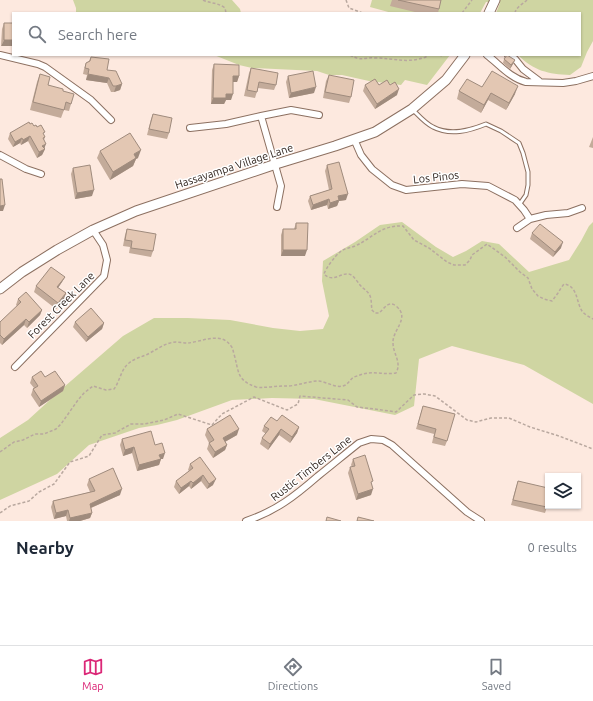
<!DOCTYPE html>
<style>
body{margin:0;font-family:Ubuntu,sans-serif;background:#f2f2f3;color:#1f2937}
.controls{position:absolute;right:12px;bottom:12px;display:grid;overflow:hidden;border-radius:0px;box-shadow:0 1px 3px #0004}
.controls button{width:36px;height:36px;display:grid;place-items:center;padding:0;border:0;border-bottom:1px solid #e0e1e3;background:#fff;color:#1f2937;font:20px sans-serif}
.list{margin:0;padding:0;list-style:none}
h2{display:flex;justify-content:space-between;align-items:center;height:52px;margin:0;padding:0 16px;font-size:17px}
h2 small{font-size:13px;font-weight:400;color:#747a83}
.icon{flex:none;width:22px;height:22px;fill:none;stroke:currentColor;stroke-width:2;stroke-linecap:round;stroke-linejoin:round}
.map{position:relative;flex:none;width:593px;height:521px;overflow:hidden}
.search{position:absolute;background:#fff;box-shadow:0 1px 3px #0004;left:12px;right:12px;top:12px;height:44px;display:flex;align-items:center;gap:10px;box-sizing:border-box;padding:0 14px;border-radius:0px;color:#747a83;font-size:15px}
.sheet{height:124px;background:#fff}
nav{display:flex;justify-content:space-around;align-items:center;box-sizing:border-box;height:56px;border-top:1px solid #e0e1e3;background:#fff;font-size:11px;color:#747a83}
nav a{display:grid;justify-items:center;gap:2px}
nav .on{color:#db2777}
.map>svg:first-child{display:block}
</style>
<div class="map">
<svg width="593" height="521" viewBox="0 0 593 521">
<rect width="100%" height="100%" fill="#fde9df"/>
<path fill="#cfd5a2" d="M73 0H232L240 9 241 13H76V8Z
M372 0H593V41L587 52 581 67 570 75C548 74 534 71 518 55H580V13H496L500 3 486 2 480 13H392L370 7Z
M214 55H450L427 85 405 80 401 85 369 81 342 75H329L317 71 252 68 239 65Z
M402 222 436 247 453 257 466 251 482 241 499 244 529 272 569 260 581 241 589 226 593 222V404L524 365 452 346 419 359 414 406 395 415 314 399 272 398 232 400 177 420 157 425 139 428 89 445 57 474 0 500V438L28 420 64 387 123 336 154 318H188L230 320 273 328 300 331 323 329 329 316 322 281 323 261 355 242 380 225Z"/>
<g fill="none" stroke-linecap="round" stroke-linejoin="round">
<g stroke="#8c7061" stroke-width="5">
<path id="lane" d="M413 110C419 116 426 124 433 127 450 136 469 131 486 124L501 131 519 143 523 153 528 172V185L526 195 519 205"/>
</g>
<g stroke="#8c7061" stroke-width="8">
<path id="street" d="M0 55 38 64 45 67 91 100 111 120
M487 55C499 64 510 78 526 82L563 83 576 81 593 76
M508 55 515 59 523 69 539 81
M190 128 226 124 261 116
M354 139 361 155 372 169 392 185 406 190 462 184 488 186 515 200 524 210 530 219 546 215 568 213 582 208
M0 155 26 169 41 174
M277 207 281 186 261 116 291 110 319 115
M517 228 530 219
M15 367 104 276 107 260 103 245 93 230
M246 521C276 511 295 496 318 476 332 465 345 454 359 443L371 439 383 440 392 445 467 512 481 521"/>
</g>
<g stroke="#8c7061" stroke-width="11">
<path id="secondary" d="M489 13 495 0
M0 289 22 272 57 250 93 230 136 211 276 164 335 146 375 132 412 109 446 80 465 55"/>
</g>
<path stroke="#b9a89f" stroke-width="1.5" stroke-dasharray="3 2" stroke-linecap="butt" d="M203 0C211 4 217 2 225 8L226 13
M346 0 349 8 363 13
M372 13H373
M462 13 472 0
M515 13C516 7 523 4 527 0
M350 55C362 62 363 57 375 58 394 58 406 64 426 57L427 55
M439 55 443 56 444 55
M0 452 14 442 23 440 35 434H44L56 429 61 424 78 400 84 393 93 386 106 390 114 389C120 381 121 369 129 363 135 358 142 357 148 354 156 350 162 345 170 343 176 341 182 343 188 343 201 342 221 331 231 346 233 348 233 351 234 354 239 371 236 380 256 387 262 388 266 387 271 387 277 386 283 386 289 386 300 385 309 381 319 381 327 382 335 388 343 386 348 385 350 379 354 377 357 376 360 375 363 374 374 371 385 375 396 373 402 362 393 354 393 343 392 330 411 318 396 306 388 300 384 309 379 313H375L372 310C371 305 372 298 369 294 367 291 364 289 362 287 358 284 354 274 348 274 340 273 333 283 324 274 326 268 335 256 340 252 345 248 350 248 355 246 373 238 380 225 403 226L414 240 429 248 447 262 454 265H465L470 260 472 255 487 244 505 257 520 272 528 278 532 289 538 296 544 299 552 301 558 293 561 288 564 284C578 286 576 302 582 311 584 314 589 317 593 319
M0 513 10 506 29 501 39 492 54 484 70 462 89 456 102 435 115 433 131 424H144L164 420 178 414 212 425 222 414 254 397 287 410 298 404 300 396 348 400 357 407 375 409 396 412 414 395 424 394 435 396 467 420 476 422 491 418H509L530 427 559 436 593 449"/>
<use href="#lane" stroke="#fff" stroke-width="3"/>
<use href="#street" stroke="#fff" stroke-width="6"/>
<use href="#secondary" stroke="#fff" stroke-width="9"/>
</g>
<path fill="#c3ab9a" d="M392 0H441L438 13H419L390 6Z
M4 23H13L1 46 2 29Z
M91 57 107 70 122 84 120 90 114 92H111L107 83 86 80 87 75 83 74 84 69 86 63 89 61Z
M504 59 515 60 513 64 510 69 503 63Z
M214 64 239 76 237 82H233L231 100H226L224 104H211L212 70Z
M251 68 276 85 274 90 258 88 255 98 244 96 249 73Z
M40 74 48 85 63 91 71 104 69 111 64 110 61 118 30 110 37 82Z
M329 75 351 97 349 103 323 98 326 81Z
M288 76 314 93 289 98 286 82Z
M365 85H379L397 95 375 109 363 91Z
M482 87 515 94 506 110 488 100 481 113 457 99 459 91Z
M153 114 169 133 167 139 147 135 151 119Z
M30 124 37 127 45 137 44 140 45 149 42 155 37 158 28 141 21 145 20 143 13 147 8 139 10 133Z
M593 137V148L589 147Z
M100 151 138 158 136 159 133 166 110 180 97 158Z
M327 165 346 200 339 201 337 206 328 209 327 205 311 210 308 201 310 196 329 190 325 171Z
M73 168 92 196 75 199 71 174Z
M296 223 305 256H281V235L283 229H294Z
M127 229 153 251 151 257 129 253 130 247 123 246 125 235Z
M532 233 561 248 553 257 530 239Z
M65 277 62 282 58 288 66 293 64 299 56 309 34 292 36 286Z
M18 299 42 310 40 315 27 328 24 325 2 345 0 343V322L17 306 16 305Z
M75 322 104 323 102 329 86 342 73 327Z
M32 377H45L65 385 63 391 39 407 31 395 33 389 34 388 30 383Z
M423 406 447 441 445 446 432 443 434 434 416 429Z
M277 421 299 427 297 433 290 443 279 435 268 450 260 444 262 438 266 434 262 431 264 426Z
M207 429 237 435 225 442 227 445 225 450 213 458 207 449 209 443 205 435Z
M122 439 155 445 163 459H161L159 465 137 471 132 453 123 456 120 445Z
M200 457 213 485 207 489 201 481 191 489 189 486 179 494 174 487 176 481 189 471 188 470 190 464Z
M353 459 372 485 371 495 356 500 348 473 350 467H352L351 465Z
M89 479 120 495 91 508 92 513 90 518 80 521H67L66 516 54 519 51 507 53 501 90 492 87 485Z
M518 481 547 507 545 513 511 505 516 487Z"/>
<path fill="#9f8b7d" d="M4 40H13V46H1Z
M515 60 513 64 510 69 511 65Z
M88 74 109 78 107 83 86 80Z
M233 76H239L237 82H231Z
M122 84 120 90 114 92 116 86Z
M518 86 515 94 506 110 509 103Z
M316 87 314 93 289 98 291 93Z
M399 89 397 95 375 109 377 104Z
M491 93 488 100 481 113 484 105Z
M226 94H233L231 100H226L224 104H211L213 98Z
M30 136 28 141 21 145 23 140Z
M22 138 20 143 13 147 15 142Z
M46 144 44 149 42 146Z
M45 149 42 155 37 158 39 152Z
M141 150 138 158 136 159 133 166 110 180 113 172 134 154Z
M94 190 92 196 75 199 77 193Z
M348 194 346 200 339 201 337 206 328 209 330 203 338 196Z
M329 199 327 205 311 210 313 205Z
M5 205 3 211H0V206Z
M563 242 561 248 553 257 555 252Z
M283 250H307L305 256H281Z
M65 277 62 282 55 292 57 287Z
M66 293 64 299 56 309 58 303Z
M42 310 40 315 27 328 29 322Z
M26 319 24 325 2 345 4 339Z
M104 323 102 329 86 342 88 337Z
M65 385 63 391 39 407 41 401Z
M299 427 297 433 290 443 292 437Z
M239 429 237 435 221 444 223 438Z
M281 429 279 435 268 450 270 444Z
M227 445 225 450 213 458 215 452Z
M134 447 132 453 123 456 125 450Z
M165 453 163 459H161L159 465 137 471 139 465 159 455Z
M203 475 201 481 191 489 193 483Z
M216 479 213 485 207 489 209 484Z
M191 481 189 486 179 494 181 488Z
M122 489 120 495 88 509 90 504Z
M373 489 371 495 356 500 358 494Z
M68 510 66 516 54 519 56 513Z
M92 513 90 518 80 521H69L70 518Z"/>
<path fill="#e3c7b3" stroke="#9f8b7d" d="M398 0H441L439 9Z
M4 23H13V40H4Z
M507 55 515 60 511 65 504 59Z
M91 57 109 59 107 70 116 71 122 84 116 86H113L109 78 88 74 89 69 85 68 86 63 90 61Z
M214 64 239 65V76H233V94H226V98H213Z
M251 68 278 73 276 85 259 82 257 92 247 90Z
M313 71 316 87 291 93 288 76Z
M492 71 518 86 509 103 491 93 484 105 459 91 467 79 482 87Z
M40 74 50 77 48 85 63 89V91L74 94 71 104 66 102 64 110 33 102Z
M329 75 354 80 351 97 325 92Z
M375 79 379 85 387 80 390 85 395 82 399 89 377 104 365 85Z
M153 114 172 118 169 133 149 129Z
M29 122 30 124 32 123 34 126 36 125 37 127 41 125 45 132 43 133 45 137 43 138 46 144 42 146 45 149 39 152 30 136 23 140 22 138 15 142 10 133Z
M130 133 141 150 134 154 136 158 113 172 100 151Z
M339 162 348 194 338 196 339 200 330 203 329 199 313 205 310 196 332 189 327 165Z
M90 165 94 190 77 193 73 168Z
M0 179H2L5 205 0 206Z
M296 223H308L307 250H283V229H296Z
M540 224 563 242 555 252 532 233Z
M127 229 156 234 153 251 131 248 132 241 125 240Z
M51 267 65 277 57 287 66 293 58 303 36 286Z
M26 292 42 310 29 322 26 319 4 339 0 335V322L21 302 18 299Z
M91 308 104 323 88 337 75 322Z
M41 371 45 377 55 371 65 385 41 401 33 389 38 386 32 377Z
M423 406 455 414 447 441 434 437 436 429 418 424Z
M230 415 239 429 223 438 227 445 215 452 209 443 214 440 207 429Z
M282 415 299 427 292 437 281 429 270 444 262 438 269 429 264 426 271 417 277 421Z
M151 431 155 445 162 443 165 453 159 455 161 459 139 465 134 447 125 450 122 439Z
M365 455 373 481 371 482 373 489 358 494 350 467 355 466 353 459Z
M200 457 216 479 209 484 203 475 193 483 191 481 181 488 176 481 193 468 190 464Z
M113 468 122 489 90 504 92 513 70 518 68 510 56 513 53 501 95 491 89 479Z
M518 481 548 488V503L547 507 513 500Z
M327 517 341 521H326Z
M358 517 374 521H357Z"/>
<g text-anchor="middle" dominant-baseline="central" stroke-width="3" stroke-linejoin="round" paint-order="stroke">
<g font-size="11" fill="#30241e" stroke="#fff">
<text transform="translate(234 166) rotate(-18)">Hassayampa Village Lane</text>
<text transform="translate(436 177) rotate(-6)">Los Pinos</text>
<text transform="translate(61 305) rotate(-45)">Forest Creek Lane</text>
<text transform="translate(311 468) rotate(-38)">Rustic Timbers Lane</text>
</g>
</g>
</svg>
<div class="controls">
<button><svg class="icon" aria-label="layers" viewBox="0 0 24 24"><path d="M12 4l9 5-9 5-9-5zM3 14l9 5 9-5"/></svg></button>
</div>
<div class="search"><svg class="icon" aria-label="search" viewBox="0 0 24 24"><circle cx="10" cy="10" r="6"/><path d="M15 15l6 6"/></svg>Search here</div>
</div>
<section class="sheet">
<h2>Nearby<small>0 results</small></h2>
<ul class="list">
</ul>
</section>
<nav>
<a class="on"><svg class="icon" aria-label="map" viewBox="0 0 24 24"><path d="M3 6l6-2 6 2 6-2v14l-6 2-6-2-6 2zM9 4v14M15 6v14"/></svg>Map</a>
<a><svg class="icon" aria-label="directions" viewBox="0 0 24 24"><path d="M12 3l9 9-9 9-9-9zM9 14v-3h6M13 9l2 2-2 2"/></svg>Directions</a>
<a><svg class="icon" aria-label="saved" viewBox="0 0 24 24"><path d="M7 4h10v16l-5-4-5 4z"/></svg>Saved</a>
</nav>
